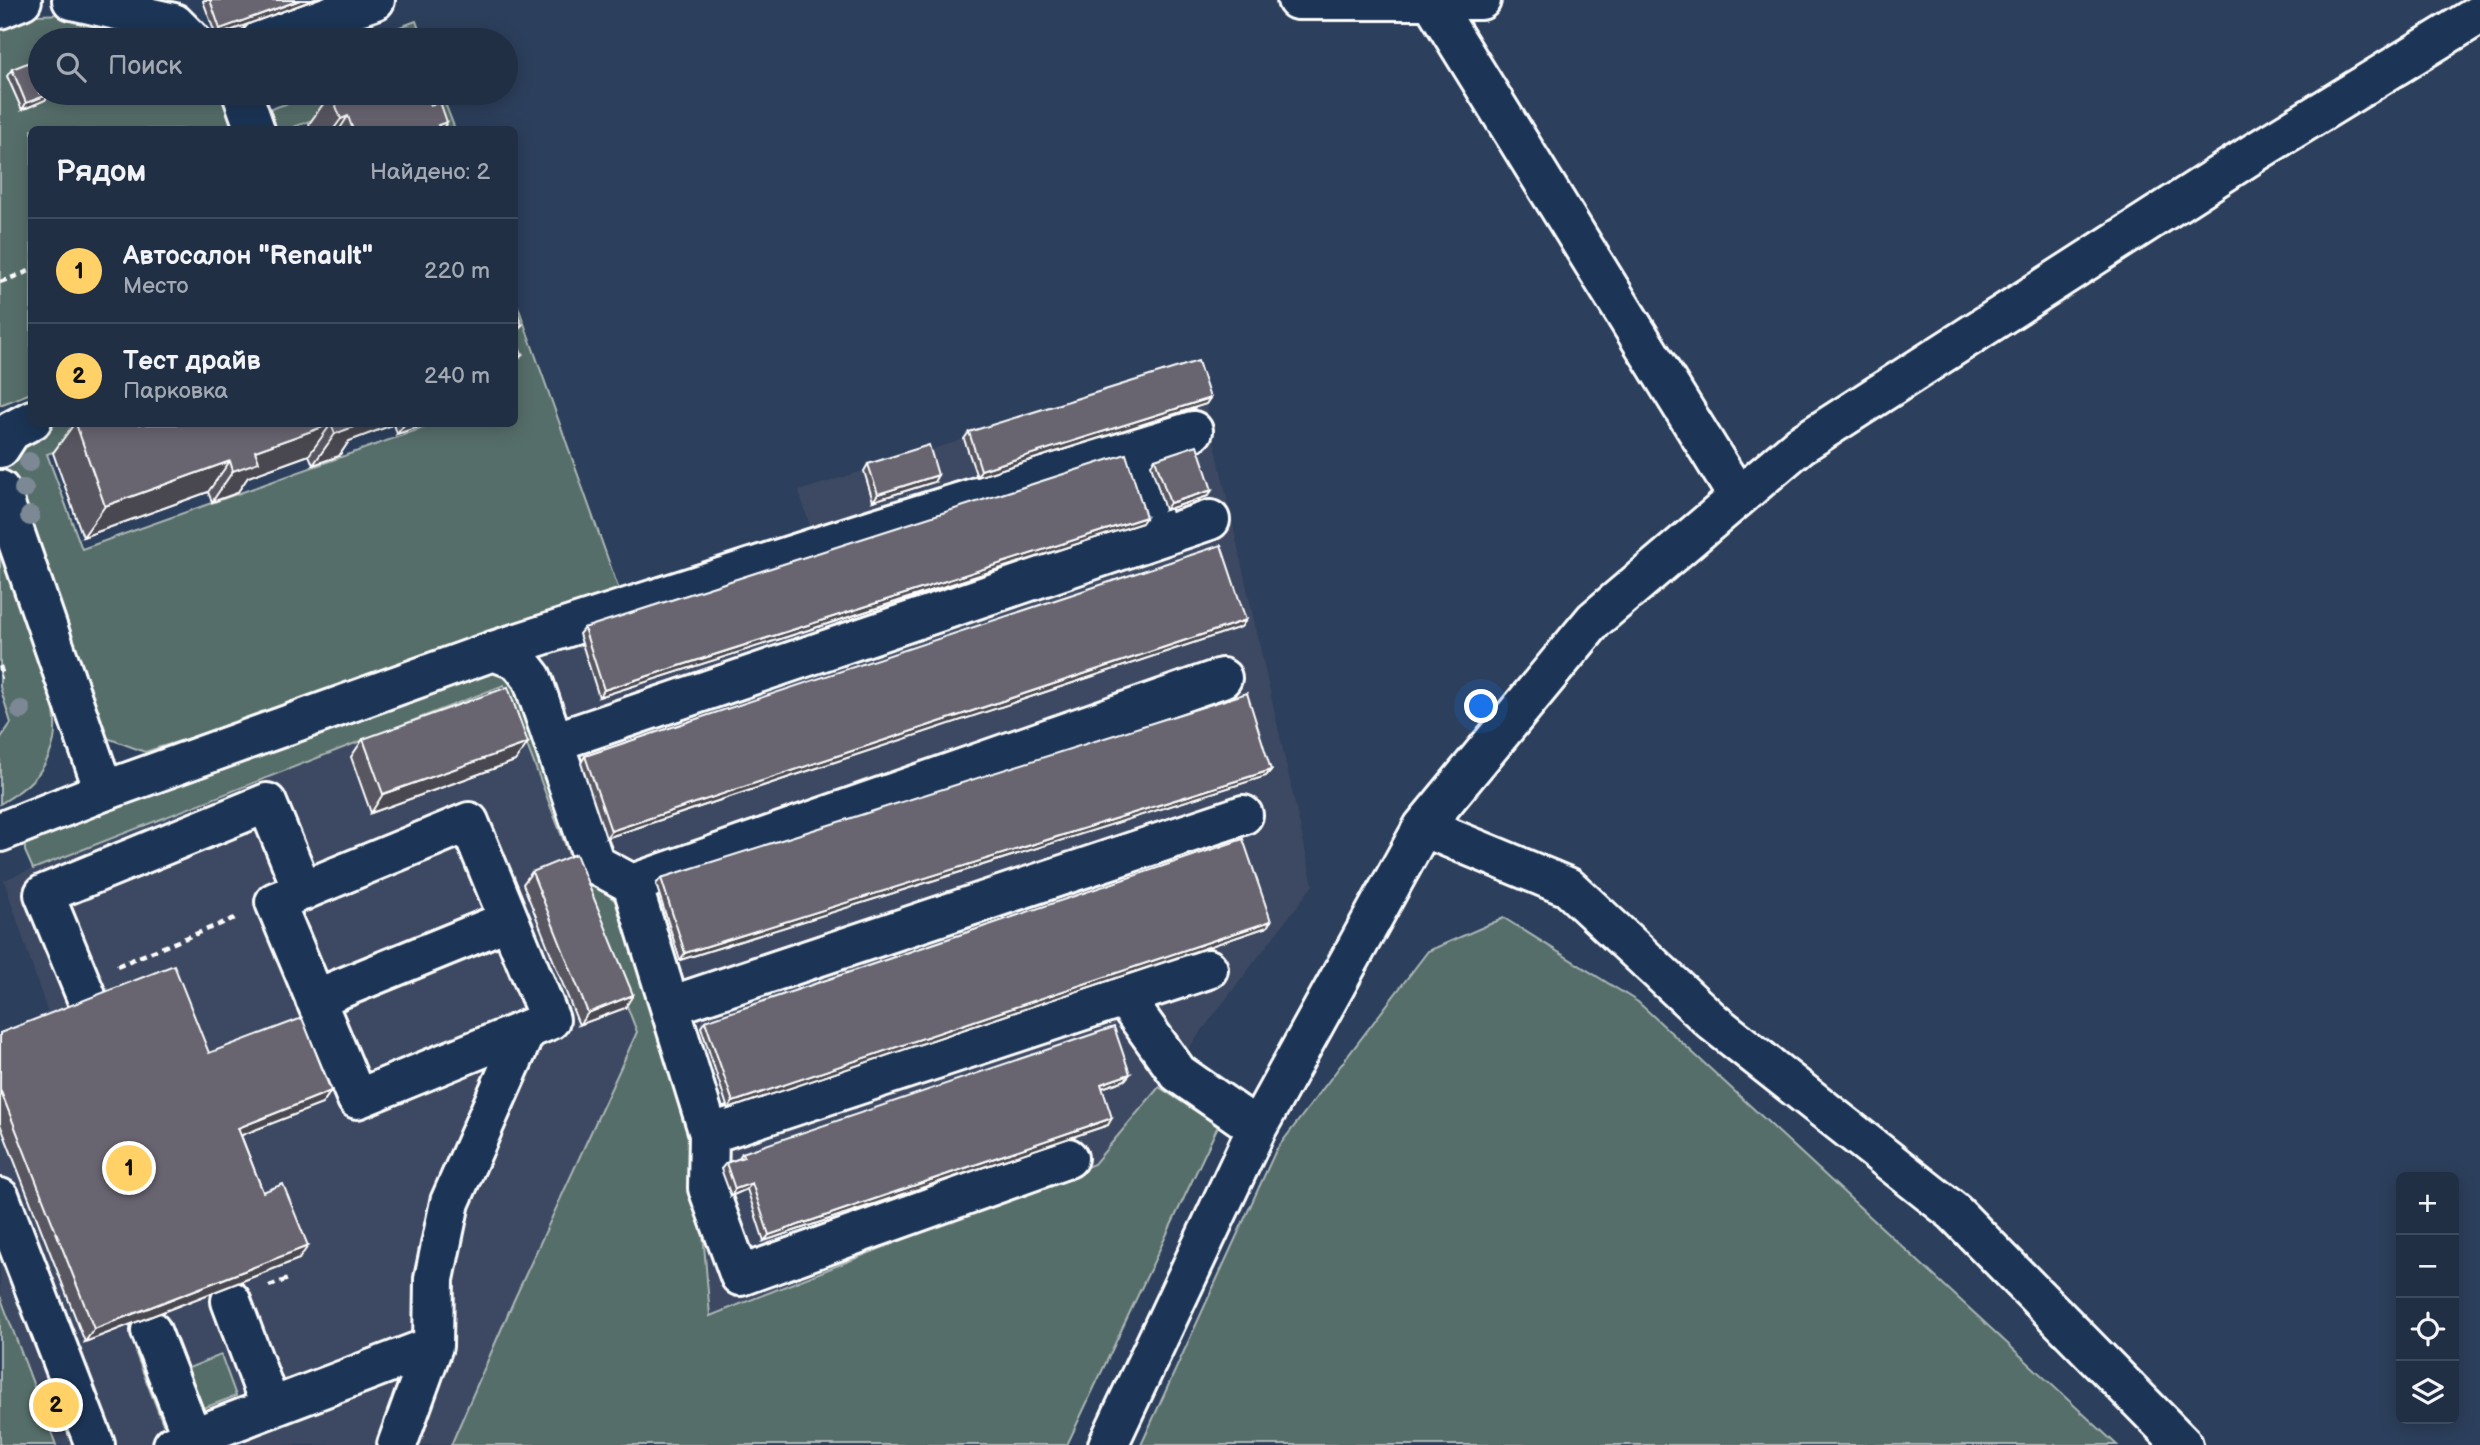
<!DOCTYPE html>
<html lang="ru">
<meta charset="utf-8">
<style>
body{margin:0;font-family:"Balsamiq Sans",sans-serif;background:#2d3b50;color:#f1f3f6}
.controls{position:absolute;right:21px;bottom:21px;display:grid;overflow:hidden;border-radius:10px;box-shadow:0 4px 18px #0003}
.controls button{width:63px;height:63px;display:grid;place-items:center;padding:0;border:0;border-bottom:2px solid #3e4a5e;background:#212f45;color:#f1f3f6;font:35px sans-serif}
.you{position:absolute;left:1482px;top:707px;width:24px;height:24px;margin:-18px;border:5px solid #fff;border-radius:50%;background:#1a73e8;box-shadow:0 0 0 10px #1a73e833}
.badge{display:grid;place-items:center;width:46px;height:46px;border-radius:50%;background:#ffd166;color:#111;font-size:23px;font-weight:700}
.pin{position:absolute;translate:-50% -50%;border:4px solid #fff;box-shadow:0 2px 7px #0006}
.list{margin:0;padding:0;list-style:none}
h2{display:flex;justify-content:space-between;align-items:center;height:91px;margin:0;padding:0 28px;font-size:30px}
h2 small{font-size:23px;font-weight:400;color:#a2a9b3}
.list li{display:grid;grid-template-columns:46px 1fr auto;gap:21px;align-items:center;box-sizing:border-box;height:105px;padding:0 28px;border-top:2px solid #3e4a5e}
.list b{display:block;font-size:26px;white-space:nowrap}
.list p{margin:0;font-size:23px;white-space:nowrap;color:#a2a9b3}
.list em{font-size:23px;font-style:normal;color:#a2a9b3}
.icon{flex:none;width:38px;height:38px;fill:none;stroke:currentColor;stroke-width:2;stroke-linecap:round;stroke-linejoin:round}
.map{position:relative;flex:none;width:2480px;height:1445px;overflow:hidden}
.search{position:absolute;background:#212f45;box-shadow:0 4px 18px #0003;left:28px;top:28px;width:490px;height:77px;display:flex;align-items:center;gap:18px;box-sizing:border-box;padding:0 24px;border-radius:38px;color:#a2a9b3;font-size:26px}
.panel{position:absolute;background:#212f45;box-shadow:0 4px 18px #0003;left:28px;top:126px;width:490px;height:301px;border-radius:10px}
.map>svg:first-child{display:block}
</style>
<div class="map">
<svg width="2480" height="1445" viewBox="0 0 2480 1445">
<rect width="100%" height="100%" fill="#2c3f5c"/>
<filter id="ink" filterUnits="userSpaceOnUse"><feTurbulence type="fractalNoise" baseFrequency=".0143" numOctaves="2"/><feDisplacementMap in="SourceGraphic" scale="14" xChannelSelector="R" yChannelSelector="G"/><feConvolveMatrix kernelMatrix="1 2 1 2 8 2 1 2 1" color-interpolation-filters="sRGB"/></filter>
<g filter="url(#ink)">
<path fill="#3e4a62" d="M1194 367 1206 404 1313 885 1159 1087 1094 1164 710 1316 695 1137 584 875 520 691 492 671 812 532 799 491Z
M504 685 637 1032 514 1300 451 1445H0V1035L49 1017 4 880Z"/>
<path fill="#576e6a" stroke="#abb6b4" stroke-width="2" d="M67 14 167 40H40V93H227L240 129 32 130 31 393 0 405V27L36 15Z
M416 21 423 40H364Z
M317 93H389L293 127V129H269L262 112Z
M406 93H441L455 129H419Z
M515 298 620 593 471 648 145 752 99 735 0 477V467L15 438 57 424H77L84 441 47 454 82 549 434 424H514Z
M0 526C16 574 63 693 54 740 47 772 27 788 0 804V739L11 723 0 687Z
M492 671 511 682 520 691 584 875 618 903 695 1137 710 1316 1094 1164 1159 1087 1218 1126 1067 1445H451L514 1300 637 1032 504 685 33 869 25 851V840Z
M1504 918 1638 1002 2117 1445H1141L1276 1150 1428 951Z
M0 1296 56 1445H0Z
M153 1347 179 1418 163 1424 136 1354Z
M221 1355 236 1396 201 1409 186 1369Z"/>
<g fill="none" stroke-linecap="round" stroke-linejoin="round">
<g stroke="#fff" stroke-width="44">
<path id="minor" d="M72 0 174 23 191 40
M1297 0H1481
M1432 1 1738 497
M0 9 22 0
M261 40 375 0
M242 93 255 130
M0 448 11 431 32 420
M1129 451 1159 537
M0 490 104 791
M493 651 518 660 532 678 595 864 632 884 709 1134 708 1188 740 1276 1068 1158
M554 742 1210 520
M469 822 550 1020 357 1099 275 902Z
M1423 827 1568 887 1713 1022 1954 1212 2183 1445
M0 832 104 791 493 651 876 528 1193 431
M632 884 1222 678
M86 996 44 894 267 803 303 891
M1123 996 1178 1073 1257 1128
M315 999 509 920
M670 1006 1243 815
M709 1134 1208 969
M0 1198 95 1445
M231 1301 271 1408
M151 1331 192 1437
M173 1445 433 1346
M397 1445 433 1346 434 1279 450 1202 526 1030
M1108 1445 1257 1128 1423 827 1594 620 1800 445 2254 153 2480 14"/>
</g>
<path stroke="#fff" stroke-width="4.5" stroke-dasharray="7 5" stroke-linecap="butt" d="M0 282 32 270
M0 666 3 676 0 677
M117 966 235 918
M269 1286 291 1278"/>
<use href="#minor" stroke="#1d3557" stroke-width="38"/>
</g>
<g fill="#7b8995">
<circle cx="29" cy="462" r="10"/>
<circle cx="24" cy="489" r="10"/>
<circle cx="30" cy="516" r="10"/>
<circle cx="21" cy="710" r="10"/>
</g>
<path fill="#595761" stroke="#fff" stroke-width="2" d="M204 0H313L216 36 203 1Z
M12 69 50 94 45 100 22 110 7 76Z
M331 93 431 105 447 122 442 130H311L309 124Z
M1210 398 1206 404 977 477 964 439 969 432Z
M74 424H427L397 434 394 424 349 441 339 456 313 465 309 455 248 477 237 493 212 502 208 492 83 537 53 453Z
M1155 459 1212 490 1208 496 1165 510 1151 465Z
M868 464 934 482 873 501 864 471Z
M1142 523 599 697 579 634 584 628Z
M1246 620 1241 627 606 838 581 763 585 756Z
M363 739 515 761 371 813 351 757Z
M1271 770 1266 776 680 960 656 884 661 878Z
M532 872 625 1008 579 1025 523 884Z
M1267 927 728 1109 701 1027 705 1021Z
M0 1033 209 1053 331 1091 322 1104 241 1135 263 1192 299 1259 85 1342 0 1124Z
M1125 1080 1102 1088 1108 1125 764 1241 747 1189 731 1196 721 1169 726 1163 738 1159 742 1153Z"/>
<path fill="#48474f" stroke="#fff" stroke-width="2" d="M300 0H313L216 36 220 29Z
M50 94 45 100 22 110 26 103Z
M348 116 339 130H333L341 119Z
M447 122 442 130H436L438 125Z
M522 325 514 336V328Z
M522 355 514 365V358Z
M1210 398 1206 404 977 477 981 470Z
M331 424 309 455 248 477 237 493 212 502 233 471 255 451Z
M351 424H395L349 441 339 456 313 465 335 434Z
M405 424H427L397 434Z
M230 461 208 492 83 537 105 506Z
M938 475 934 482 873 501 878 494Z
M1212 490 1208 496 1165 510 1170 503Z
M1146 517 1142 523 599 697 604 690Z
M1246 620 1241 627 606 838 611 831Z
M528 743 515 761 371 813 383 794Z
M1271 770 1266 776 680 960 685 953Z
M1271 921 1267 927 728 1109 733 1102Z
M633 995 625 1008 579 1025 588 1013Z
M1130 1074 1125 1080 1096 1090 1101 1084Z
M331 1091 322 1104 229 1140 238 1128Z
M1112 1118 1108 1125 764 1241 769 1235Z
M752 1183 747 1189 731 1196 735 1189Z
M308 1246 299 1259 85 1342 94 1329Z"/>
<path fill="#676571" stroke="#fff" stroke-width="2" d="M210 0H300L220 29Z
M35 60 40 71V93L50 94 26 103 12 69Z
M331 93H426L431 105 440 102 447 122 438 125 440 130H353L348 116 341 119Z
M515 307 522 325 514 328V307Z
M514 335 522 355 514 358Z
M1198 361 1210 398 981 470 969 432Z
M76 424H361L335 434 331 424 255 451 259 462 233 471 230 461 105 506Z
M929 445 938 475 878 494 868 464Z
M1197 445 1212 490 1170 503 1155 459Z
M1126 454 1146 517 604 690 584 628Z
M1221 545 1246 620 611 831 585 756Z
M508 687 528 743 383 794 363 739Z
M1247 693 1271 770 685 953 661 878Z
M1243 839 1271 921 733 1102 705 1021Z
M576 854 633 995 588 1013 532 872Z
M174 965 209 1053 302 1018 331 1091 238 1128 263 1192 283 1184 308 1246 94 1329 0 1089V1033Z
M1114 1027 1130 1074 1101 1084 1112 1118 769 1235 752 1183 735 1189 726 1163 744 1157 742 1153Z"/>
</g>
</svg>
<div class="controls">
<button>+</button>
<button>−</button>
<button><svg class="icon" aria-label="locate" viewBox="0 0 24 24"><circle cx="12" cy="12" r="6"/><path d="M12 2v4M12 18v4M2 12h4M18 12h4"/></svg></button>
<button><svg class="icon" aria-label="layers" viewBox="0 0 24 24"><path d="M12 4l9 5-9 5-9-5zM3 14l9 5 9-5"/></svg></button>
</div>
<div class="you"></div>
<div class="pin badge" style="left:129px;top:1168px">1</div>
<div class="pin badge" style="left:56px;top:1405px">2</div>
<div class="search"><svg class="icon" aria-label="search" viewBox="0 0 24 24"><circle cx="10" cy="10" r="6"/><path d="M15 15l6 6"/></svg>Поиск</div>
<section class="panel">
<h2>Рядом<small>Найдено: 2</small></h2>
<ul class="list">
<li><span class="badge">1</span><div><b>Автосалон &quot;Renault&quot;</b><p>Место</p></div><em>220 m</em></li>
<li><span class="badge">2</span><div><b>Тест драйв</b><p>Парковка</p></div><em>240 m</em></li>
</ul>
</section>
</div>
